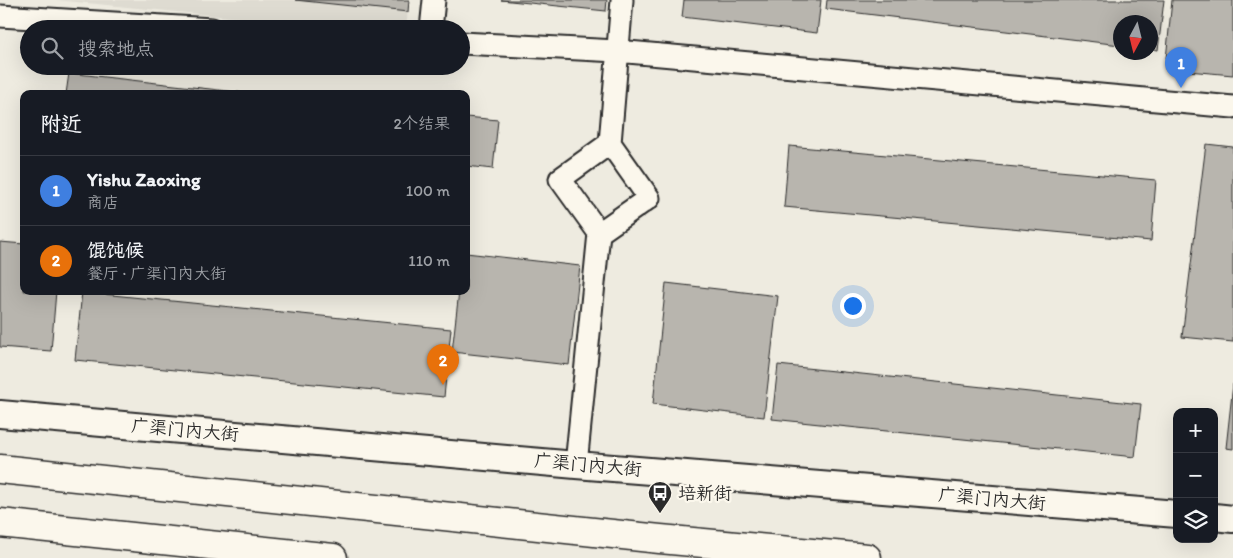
<!DOCTYPE html>
<html lang="zh">
<meta charset="utf-8">
<style>
body{margin:0;font-family:Itim,"LXGW WenKai TC",sans-serif;background:#242831;color:#f1f3f6}
.controls{position:absolute;right:15px;bottom:15px;display:grid;overflow:hidden;border-radius:10px;box-shadow:0 5px 20px #0002}
.controls button{width:45px;height:45px;display:grid;place-items:center;padding:0;border:0;border-bottom:1px solid #363941;background:#171b24;color:#f1f3f6;font:25px sans-serif}
.compass{position:absolute;left:1113px;top:15px;width:45px;height:45px;border-radius:50%;background:#171b24;box-shadow:0 5px 20px #0002;rotate:187deg}
.you{position:absolute;left:852px;top:305px;width:18px;height:18px;margin:-12px;border:4px solid #fff;border-radius:50%;background:#1a73e8;box-shadow:0 0 0 8px #1a73e833}
.badge{display:grid;place-items:center;width:32px;height:32px;border-radius:50%;background:#d93025;color:#fff;font-size:16px;font-weight:700}
.pin{position:absolute;translate:-50% -41px;filter:drop-shadow(0 1px 2px #0008)}
.pin::after{content:'';position:absolute;top:26px;width:18px;height:15px;background:inherit;clip-path:polygon(0 0,100% 0,50% 100%)}
.list{margin:0;padding:0;list-style:none}
h2{display:flex;justify-content:space-between;align-items:center;height:65px;margin:0;padding:0 20px;font-size:21px}
h2 small{font-size:16px;font-weight:400;color:#9ea1a6}
.list li{display:grid;grid-template-columns:32px 1fr auto;gap:15px;align-items:center;box-sizing:border-box;height:70px;padding:0 20px;border-top:1px solid #363941}
.list b{display:block;font-size:19px;white-space:nowrap}
.list p{margin:0;font-size:16px;white-space:nowrap;color:#9ea1a6}
.list em{font-size:16px;font-style:normal;color:#9ea1a6}
.icon{flex:none;width:28px;height:28px;fill:none;stroke:currentColor;stroke-width:2;stroke-linecap:round;stroke-linejoin:round}
.map{position:relative;flex:none;width:1233px;height:558px;overflow:hidden}
.search{position:absolute;background:#171b24;box-shadow:0 5px 20px #0002;left:20px;top:20px;width:450px;height:55px;display:flex;align-items:center;gap:12px;box-sizing:border-box;padding:0 18px;border-radius:28px;color:#9ea1a6;font-size:19px}
.panel{position:absolute;background:#171b24;box-shadow:0 5px 20px #0002;left:20px;top:90px;width:450px;height:205px;border-radius:10px}
.map>svg:first-child{display:block}
</style>
<div class="map">
<svg width="1233" height="558" viewBox="0 0 1233 558">
<rect width="100%" height="100%" fill="#eeebe0"/>
<filter id="ink" filterUnits="userSpaceOnUse"><feTurbulence type="fractalNoise" baseFrequency=".02" numOctaves="2"/><feDisplacementMap in="SourceGraphic" scale="10" xChannelSelector="R" yChannelSelector="G"/><feConvolveMatrix kernelMatrix="1 2 1 2 8 2 1 2 1" color-interpolation-filters="sRGB"/></filter>
<g filter="url(#ink)">
<path fill="#dedbd1" d="M56 0H409L406 29H350Z"/>
<path fill="#b8b5ae" stroke="#2b2b2b" d="M295 0H409L408 12Z
M501 0H607L606 11Z
M684 0H821L817 33 682 17Z
M827 0H1164L1158 50 1150 49V22H1120V45L826 9Z
M1172 0H1233V75L1165 69Z
M69 73 254 94H66Z
M466 117 498 120 493 169 466 166Z
M1206 144 1233 147V342L1182 337Z
M789 146 1156 180 1151 241 784 207Z
M0 242 24 244V291H56L51 351 0 347Z
M466 253 580 266 569 365 452 352 459 291H466Z
M666 283 778 296 764 417 653 404Z
M82 292 451 329 444 397 75 360Z
M778 365 1141 404 1135 457 772 419Z
M1233 384V449L1226 448Z"/>
<g fill="none" stroke-linecap="round" stroke-linejoin="round">
<g stroke="#2b2b2b" stroke-width="25">
<path id="minor" d="M0 16 212 29
M431 29 434 0
M461 43 617 51 1233 107
M610 143 649 198 599 233 560 179Z
M610 143 622 0
M576 465 599 233"/>
</g>
<g stroke="#2b2b2b" stroke-width="30">
<path id="tertiary" d="M0 414 576 465 1177 514
M1214 517 1233 519"/>
</g>
<g stroke="#2b2b2b" stroke-width="31">
<path id="primary" d="M0 469 660 539 867 558
M0 523 333 558"/>
</g>
<use href="#minor" stroke="#fbf7ec" stroke-width="21"/>
<use href="#tertiary" stroke="#fbf7ec" stroke-width="26"/>
<use href="#primary" stroke="#fbf7ec" stroke-width="28"/>
</g>
</g>
<defs>
<g id="bus-pin" transform="scale(1.25)"><path d="M0 17L-7.5 6A9.5 9.5 0 1 1 7.5 6Z" fill="#2b2b2b" stroke="#fbf7ec"/><path d="M-5-6H5V4H4V6H2V4H-2V6H-4V4H-5ZM-3.5-4V0h7V-4ZM-3.5 1.2v1.5H-2V1.2ZM2 1.2v1.5H3.5V1.2Z" fill="#fff"/></g>
</defs>
<g fill-rule="evenodd">
<use href="#bus-pin" x="660" y="493"/>
</g>
<g text-anchor="middle" dominant-baseline="central" stroke-width="4.5" stroke-linejoin="round" paint-order="stroke">
<g font-size="18" fill="#2b2b2b" stroke="#fbf7ec">
<text transform="translate(185 430) rotate(5)">广渠门内大街</text>
<text transform="translate(588 465) rotate(5)">广渠门内大街</text>
<text transform="translate(992 499) rotate(5)">广渠门内大街</text>
</g>
<g font-size="18" fill="#2b2b2b" stroke="#fbf7ec" text-anchor="start">
<text x="678" y="493">培新街</text>
</g>
</g>
</svg>
<div class="controls">
<button>+</button>
<button>−</button>
<button><svg class="icon" aria-label="layers" viewBox="0 0 24 24"><path d="M12 4l9 5-9 5-9-5zM3 14l9 5 9-5"/></svg></button>
</div>
<svg class="compass" viewBox="-18 -18 36 36"><path d="M0-13l5 13h-10z" fill="#e53935"/><path d="M0 13l5-13h-10z" fill="#9ea1a6"/></svg>
<div class="you"></div>
<div class="pin badge" style="left:1181px;top:88px;background:#3f7fe0">1</div>
<div class="pin badge" style="left:443px;top:385px;background:#e8710a">2</div>
<div class="search"><svg class="icon" aria-label="search" viewBox="0 0 24 24"><circle cx="10" cy="10" r="6"/><path d="M15 15l6 6"/></svg>搜索地点</div>
<section class="panel">
<h2>附近<small>2个结果</small></h2>
<ul class="list">
<li><span class="badge" style="background:#3f7fe0">1</span><div><b>Yishu Zaoxing</b><p>商店</p></div><em>100 m</em></li>
<li><span class="badge" style="background:#e8710a">2</span><div><b>馄饨候</b><p>餐厅 · 广渠门内大街</p></div><em>110 m</em></li>
</ul>
</section>
</div>
